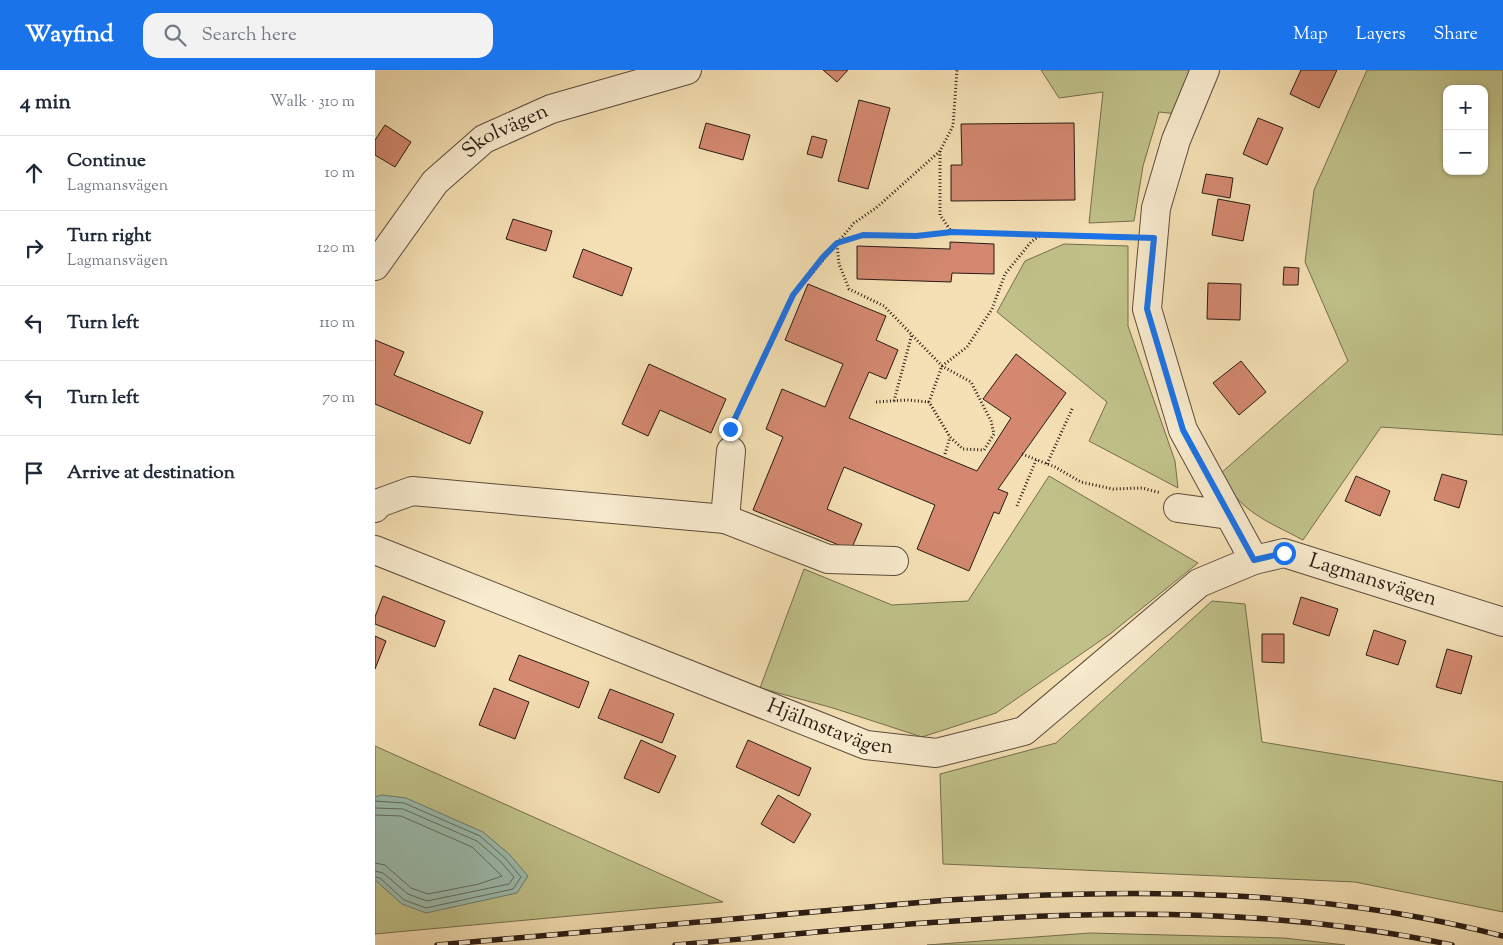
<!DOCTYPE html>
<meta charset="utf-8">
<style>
body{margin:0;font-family:"Sorts Mill Goudy",serif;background:#f2f2f3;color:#1f2937}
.controls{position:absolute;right:15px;top:15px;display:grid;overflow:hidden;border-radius:10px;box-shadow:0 1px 4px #0004}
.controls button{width:45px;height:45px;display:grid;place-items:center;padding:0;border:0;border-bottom:1px solid #e0e1e3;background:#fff;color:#1f2937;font:25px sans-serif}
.stop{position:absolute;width:15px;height:15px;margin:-11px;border:4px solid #1a73e8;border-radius:50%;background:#fff}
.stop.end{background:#1a73e8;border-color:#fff;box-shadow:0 1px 5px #0008}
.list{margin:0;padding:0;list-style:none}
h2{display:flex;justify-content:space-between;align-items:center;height:65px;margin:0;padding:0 20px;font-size:21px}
h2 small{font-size:16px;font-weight:400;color:#747a83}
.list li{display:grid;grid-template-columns:32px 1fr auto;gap:15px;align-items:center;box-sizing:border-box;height:75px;padding:0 20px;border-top:1px solid #e0e1e3}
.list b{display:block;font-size:19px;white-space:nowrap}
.list p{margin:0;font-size:16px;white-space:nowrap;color:#747a83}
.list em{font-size:16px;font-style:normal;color:#747a83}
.icon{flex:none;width:28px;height:28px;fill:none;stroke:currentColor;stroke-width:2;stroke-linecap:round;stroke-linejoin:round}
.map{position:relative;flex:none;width:1128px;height:875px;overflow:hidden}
header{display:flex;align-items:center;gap:30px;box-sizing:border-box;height:70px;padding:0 25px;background:#1a73e8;color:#fff}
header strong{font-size:24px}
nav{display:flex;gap:28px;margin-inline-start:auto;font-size:18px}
.search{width:350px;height:45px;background:#f2f2f3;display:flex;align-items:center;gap:12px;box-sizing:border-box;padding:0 18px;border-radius:15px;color:#747a83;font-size:19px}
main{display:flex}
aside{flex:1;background:#fff}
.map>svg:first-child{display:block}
</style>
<header>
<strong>Wayfind</strong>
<div class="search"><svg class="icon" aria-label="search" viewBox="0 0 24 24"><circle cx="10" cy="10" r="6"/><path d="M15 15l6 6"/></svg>Search here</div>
<nav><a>Map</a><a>Layers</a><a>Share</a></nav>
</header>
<main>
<aside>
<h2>4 min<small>Walk · 310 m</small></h2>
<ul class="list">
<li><svg class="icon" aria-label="ahead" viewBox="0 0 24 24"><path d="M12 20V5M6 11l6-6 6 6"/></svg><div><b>Continue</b><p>Lagmansvägen</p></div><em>10 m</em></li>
<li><svg class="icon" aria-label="right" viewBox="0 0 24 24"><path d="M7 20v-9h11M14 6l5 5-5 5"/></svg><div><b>Turn right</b><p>Lagmansvägen</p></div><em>120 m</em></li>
<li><svg class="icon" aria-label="left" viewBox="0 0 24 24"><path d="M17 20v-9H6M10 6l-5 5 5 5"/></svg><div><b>Turn left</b></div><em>110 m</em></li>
<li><svg class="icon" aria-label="left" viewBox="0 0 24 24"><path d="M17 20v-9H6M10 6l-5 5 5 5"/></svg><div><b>Turn left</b></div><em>70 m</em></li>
<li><svg class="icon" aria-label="arrive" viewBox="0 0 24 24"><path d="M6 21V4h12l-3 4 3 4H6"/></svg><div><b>Arrive at destination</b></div></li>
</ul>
</aside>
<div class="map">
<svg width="1128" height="875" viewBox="0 0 1128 875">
<rect width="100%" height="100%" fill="#f4e0b4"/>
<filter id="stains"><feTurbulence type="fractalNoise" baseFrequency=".004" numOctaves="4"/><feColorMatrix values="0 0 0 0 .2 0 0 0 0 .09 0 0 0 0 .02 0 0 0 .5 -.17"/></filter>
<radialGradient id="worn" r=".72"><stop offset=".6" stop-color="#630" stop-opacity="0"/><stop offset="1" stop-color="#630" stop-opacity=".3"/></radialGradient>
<path fill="#c0c189" stroke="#746e4e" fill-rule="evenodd" d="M666 0H824L803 44 784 42 768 96 759 151 714 153 728 22 684 28Z
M992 0H1128V365L1006 357 928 470C894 452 862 441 846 403L973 291 930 192 939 120ZM1072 19H1109V101H1072Z
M689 174 753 176V256L800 391 803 418 714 371 732 332 622 242 650 191Z
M674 406 823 493 735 564 621 643 547 667 458 638 385 618 429 499 517 535 593 531Z
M837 531 870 534 887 672 1128 712V842L980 812 568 794 565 704 681 673Z
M0 676 348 832 0 864Z
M715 863 909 868 970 875H552Z"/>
<path fill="#9cbdaf" stroke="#6e7c71" d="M7 725 31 728 108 762 134 784 153 806 142 823 51 843 27 834 0 810V727Z"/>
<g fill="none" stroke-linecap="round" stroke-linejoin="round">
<path stroke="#626c62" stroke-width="1" d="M0 731 29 733 105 766 130 788 146 807 138 819 51 838 29 830 5 808 0 807
M0 738 28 739 102 771 126 792 139 807 134 814 52 831 33 824 8 803 0 801
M0 745 26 746 97 777 127 806 104 814 53 824 36 818 10 795 0 793"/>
</g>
<path fill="#d3886f" stroke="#291b14" d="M448 0H473L462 12Z
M926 0H962L944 38 915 24Z
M484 30 515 38 493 119 463 111Z
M883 48 908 58 892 95 868 84Z
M331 53 375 65 368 90 324 78Z
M699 53 700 130 576 131V95H587L586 54Z
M10 55 36 72 20 97 0 85V70Z
M437 66 452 70 447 88 432 84Z
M831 104 858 108 855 128 827 123Z
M843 129 875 135 868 171 837 165Z
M138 149 177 161 171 181 131 169Z
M575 172 619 174V204L577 203 576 212 482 209V176L575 179Z
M208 179 257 198 247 226 198 207Z
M909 197 924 198 923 215H908Z
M833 213 866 214 865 250 832 249Z
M433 214 511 246 501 270 523 280 511 309 494 302 474 348 602 401 636 348 608 329 641 284 691 323 623 419 633 423 624 444 619 442 594 501 542 479 560 435 469 397 452 439 487 454 476 480 378 440 408 367 391 359 407 319 450 337 468 294 410 270Z
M0 270 29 282 19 305 108 342 95 374 0 334Z
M866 291 891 322 864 345 838 313Z
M274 294 351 329 336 363 285 340 273 366 247 354Z
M1067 404 1092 411 1084 438 1059 430Z
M981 406 1015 421 1005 446 970 431Z
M8 526 70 551 60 577 0 554V547Z
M926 527 963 539 954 566 918 554Z
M999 560 1031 571 1023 595 991 585Z
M887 564H909V593L887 592Z
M0 566 11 571 0 599Z
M1072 579 1097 586 1086 624 1061 617Z
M144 585 214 612 204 638 134 610Z
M119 618 154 632 140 669 104 655Z
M235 619 299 644 287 673 223 648Z
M266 670 301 686 284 723 249 708Z
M373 670 436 698 424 726 361 697Z
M403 725 436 744 419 773 386 754Z"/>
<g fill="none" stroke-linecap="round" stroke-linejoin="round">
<g stroke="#5c4c3c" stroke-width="30">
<g id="minor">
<path id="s1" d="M830 0 801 70 781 138 772 239 808 360 879 490 909 483 1128 552"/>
<path id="s2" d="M0 196 60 112 109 69 176 39 312 0"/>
<path d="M0 438 4 433 37 421 350 449 453 489 519 491"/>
<path d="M803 438 854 445"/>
<path d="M350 449 356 381"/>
<path id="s3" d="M0 480 491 675 561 683 649 661 824 513 879 490"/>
</g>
</g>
<path stroke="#291b14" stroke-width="3" stroke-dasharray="1 2.5" stroke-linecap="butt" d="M565 81V145L576 161
M667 164 756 166
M462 173 488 165 541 166 577 162 667 164 656 172 630 204 617 239 592 277 567 296 554 332 575 367 588 379 609 380 619 364 616 351 596 312 567 296 509 236 474 219 464 194 462 173
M519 331 537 264
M501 332 532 330 554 332
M355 359 419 225 479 153 501 138 565 81 578 56 582 0
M570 384 575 367
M647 384 680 397 706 412 738 419 767 418 786 423
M672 394 698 337
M642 436 661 390"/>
<use href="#minor" stroke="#f8ebce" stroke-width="28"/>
<g stroke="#291b14" stroke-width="5.5">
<path id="rail" d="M62 875 573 830C759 818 946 818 1128 866
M300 875C559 852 819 819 1077 875"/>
</g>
<use href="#rail" stroke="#f8ebce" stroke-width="4" stroke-dasharray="11" stroke-linecap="butt"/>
</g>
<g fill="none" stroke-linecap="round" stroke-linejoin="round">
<path stroke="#1a73e8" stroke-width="6" d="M355 359 418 225 448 187 462 173 488 165 541 166 577 162 779 168 772 239 808 360 879 490 909 483"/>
</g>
<g text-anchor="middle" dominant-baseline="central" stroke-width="4" stroke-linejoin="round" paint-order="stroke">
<g font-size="21" fill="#291b14" stroke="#f8ebce">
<text stroke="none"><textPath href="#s2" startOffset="191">Skolvägen</textPath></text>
<text stroke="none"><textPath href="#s1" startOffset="646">Lagmansvägen</textPath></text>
<text stroke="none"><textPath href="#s3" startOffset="489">Hjälmstavägen</textPath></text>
</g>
</g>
<rect width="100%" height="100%" filter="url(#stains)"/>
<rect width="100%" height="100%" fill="url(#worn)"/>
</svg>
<div class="controls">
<button>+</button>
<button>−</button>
</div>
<div class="stop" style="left:909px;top:483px"></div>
<div class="stop end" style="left:355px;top:359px"></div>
</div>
</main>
